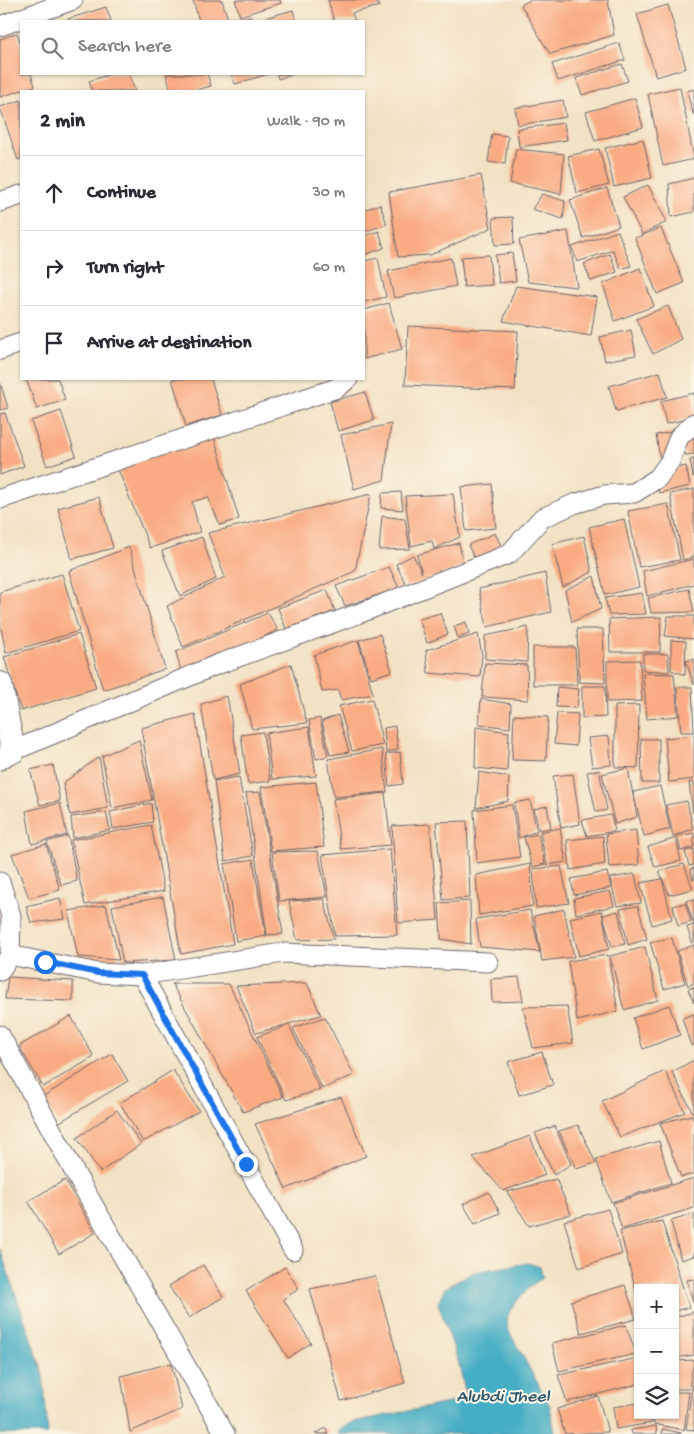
<!DOCTYPE html>
<meta charset="utf-8">
<style>
body{margin:0;font-family:"Gochi Hand",sans-serif;background:#f7f7f7;color:#2b2b33}
.controls{position:absolute;right:15px;bottom:15px;display:grid;overflow:hidden;border-radius:0px;box-shadow:0 1px 4px #0004}
.controls button{width:45px;height:45px;display:grid;place-items:center;padding:0;border:0;border-bottom:1px solid #e1e1e2;background:#fff;color:#2b2b33;font:25px sans-serif}
.stop{position:absolute;width:15px;height:15px;margin:-11px;border:4px solid #1a73e8;border-radius:50%;background:#fff}
.stop.end{background:#1a73e8;border-color:#fff;box-shadow:0 1px 5px #0008}
.list{margin:0;padding:0;list-style:none}
h2{display:flex;justify-content:space-between;align-items:center;height:65px;margin:0;padding:0 20px;font-size:21px}
h2 small{font-size:16px;font-weight:400;color:#7c7c81}
.list li{display:grid;grid-template-columns:32px 1fr auto;gap:15px;align-items:center;box-sizing:border-box;height:75px;padding:0 20px;border-top:1px solid #e1e1e2}
.list b{display:block;font-size:19px;white-space:nowrap}
.list em{font-size:16px;font-style:normal;color:#7c7c81}
.icon{flex:none;width:28px;height:28px;fill:none;stroke:currentColor;stroke-width:2;stroke-linecap:round;stroke-linejoin:round}
.map{position:relative;flex:none;width:694px;height:1434px;overflow:hidden}
.search{position:absolute;background:#fff;box-shadow:0 1px 4px #0004;left:20px;top:20px;width:345px;height:55px;display:flex;align-items:center;gap:12px;box-sizing:border-box;padding:0 18px;border-radius:0px;color:#7c7c81;font-size:19px}
.panel{position:absolute;background:#fff;box-shadow:0 1px 4px #0004;left:20px;top:90px;width:345px;height:290px;border-radius:0px}
.map>svg:first-child{display:block}
</style>
<div class="map">
<svg width="694" height="1434" viewBox="0 0 694 1434">
<rect width="100%" height="100%" fill="#fcf5e5"/>
<filter id="ink" filterUnits="userSpaceOnUse"><feTurbulence type="fractalNoise" baseFrequency=".02" numOctaves="2"/><feDisplacementMap in="SourceGraphic" scale="10" xChannelSelector="R" yChannelSelector="G"/><feConvolveMatrix kernelMatrix="1 2 1 2 8 2 1 2 1" color-interpolation-filters="sRGB"/></filter>
<filter id="wash" filterUnits="userSpaceOnUse"><feTurbulence type="fractalNoise" baseFrequency=".0096" numOctaves="4" result="noise"/><feDisplacementMap in="SourceGraphic" scale="20" xChannelSelector="R" yChannelSelector="G"/><feGaussianBlur stdDeviation="1.12" result="paint"/><feColorMatrix in="noise" values="0 0 0 0 0 0 0 0 0 0 0 0 0 0 0 0 0 1.4 0 .05"/><feComposite in="paint" operator="in"/></filter>
<g filter="url(#wash)">
<rect width="100%" height="100%" fill="#f2e2c4"/>
<path fill="#44adc4" stroke="#336880" d="M0 1249 43 1373 48 1434H0Z
M528 1263 540 1267 543 1278C531 1284 515 1301 509 1313 506 1318 507 1324 508 1329L550 1406 555 1434H338L339 1430 353 1422 458 1401 466 1396 459 1364 438 1303 445 1288 474 1272Z"/>
<g id="blocks">
<path fill="#f9ac83" d="M193 0H222L228 20 199 21Z
M235 0H280L281 3 240 16Z
M328 0H373L380 6 352 13 355 21H334Z
M530 0H608L614 35 550 54 521 5Z
M668 5 686 68 656 77 637 14Z
M106 7 111 21H68V19Z
M293 10 296 21H261V19Z
M250 16 251 21H232Z
M17 33 21 45V74H31L35 86 0 97V39Z
M619 43 625 60 558 81 552 64Z
M622 64 628 81 582 95 576 78Z
M111 74H129L135 91H92L89 81Z
M166 74H207L211 86 192 91H171Z
M231 74H268L235 84Z
M277 74H293L278 79Z
M680 87 694 159 663 166 648 94Z
M694 89V114H693L687 91Z
M635 98 643 127 595 141 586 112Z
M21 100V159L18 160 0 107Z
M563 100 566 117 518 125 515 108Z
M564 123 567 140 519 147 517 129Z
M492 134 508 136 505 164 488 162Z
M643 139 652 178 614 187 605 148Z
M516 149 564 154 561 194 510 183Z
M599 149 609 185 577 193 568 156Z
M481 175 491 228 430 255 398 257 389 192Z
M694 178V212L671 217 669 184Z
M648 185 667 222 642 234 623 197Z
M607 188 619 226 583 238 570 200Z
M542 194 565 201 563 219 532 209Z
M380 204 387 224 364 232V210Z
M513 217 514 244 495 245 493 218Z
M661 228 684 283 657 294 635 238Z
M379 231 384 248 364 255V236Z
M568 231 577 287 528 282 519 240Z
M618 231 631 266 621 269 613 250 577 262 572 247Z
M512 253 516 281 499 283 495 255Z
M610 254 617 272 591 281 584 264Z
M489 255 492 285 464 287 461 257Z
M378 258 386 297 364 302V261Z
M451 258 456 286 394 298 388 271Z
M640 268 654 306 615 321 603 284Z
M516 286 597 297 591 336 503 321Z
M389 303 402 349 364 359V310Z
M668 306 681 339 653 354 636 319Z
M408 326 518 331 515 390 405 385Z
M631 330 636 355 605 361 600 337Z
M660 372 667 397 616 411 609 386Z
M26 379H58L65 400 37 409Z
M172 379H211L222 415 186 426Z
M0 382 8 408 0 410Z
M365 392 374 420 338 431 330 402Z
M694 393V417L666 424 661 401Z
M61 411 76 456 47 466 31 421Z
M5 413 24 466 0 475V414Z
M391 424 384 480 354 489 341 435Z
M694 429V454L685 455 682 430Z
M671 432 675 456 660 459 656 435Z
M214 437 239 519 220 525 208 497 192 502 200 532 150 548 117 467Z
M694 459V477H693L690 460Z
M686 466 690 486 659 493 655 473Z
M492 484 496 528 466 531 461 487Z
M694 489V557L683 560 670 494Z
M401 492 403 510 381 508 382 493Z
M371 494 355 571 183 647 167 606 225 577 208 533Z
M453 494 460 537 434 549 432 541 411 546 405 496Z
M99 497 113 548 72 559 58 508Z
M668 504 680 560 639 567 628 511Z
M382 516 405 519 410 549 379 550Z
M624 519 639 587 605 595 589 527Z
M495 533 503 550 476 562 468 545Z
M584 536 592 572 563 587 552 544Z
M202 537 216 579 180 596 162 551Z
M459 543 464 566 407 587 396 564 413 555 422 573 417 555Z
M129 547 165 669 103 690 69 571Z
M694 559V584L647 596 643 571Z
M389 567 399 588 345 606 336 586Z
M545 573 551 612 487 627 479 589Z
M62 574 79 631 6 653 0 623V592Z
M594 576 601 609 572 622 565 590Z
M689 589 694 612 651 613 648 598Z
M327 590 335 611 286 629 278 608Z
M642 593 646 614 609 615 605 598Z
M268 613 278 630 182 675 176 652Z
M440 613 448 634 427 643 419 619Z
M668 616H694V639L665 636Z
M661 617 660 652H610L609 619Z
M466 622 469 634 458 638 454 626Z
M528 627 527 662 485 659V636Z
M577 629H603L605 683 579 682Z
M79 634 96 688 21 711 4 657Z
M380 634 392 671 371 678 359 640Z
M478 634 482 655 480 677 428 673 426 650Z
M358 640 373 694 341 700 338 690 322 692 314 655Z
M671 640 686 641 685 675 671 670Z
M533 647H575L577 685H533Z
M643 654H668L669 672 643 670Z
M694 659V685L686 661Z
M640 660 642 701 607 702V661Z
M485 663 527 665 528 700 482 697Z
M291 664 307 723 252 729 240 684Z
M643 673 674 674 678 716 647 719Z
M582 686H605L606 717 582 718Z
M557 687 579 689 577 708 556 707Z
M677 687H692L694 732H681Z
M227 696 240 774 213 780 201 704Z
M372 699 383 745 352 751 339 706Z
M481 699 511 704 510 728 479 724Z
M639 705 638 768 615 767V706Z
M557 713 578 714 576 746 554 744Z
M195 714 233 944 181 954 141 728Z
M338 715 349 752 330 755 322 721Z
M514 715 548 717 546 761 512 760Z
M320 718 328 756 316 759 309 720Z
M395 726 398 750 386 752 384 728Z
M309 727 316 776 272 779 266 733Z
M476 727 509 732 507 771 475 768Z
M263 732 270 781 248 784 241 735Z
M694 735V779L669 782 665 738Z
M609 736 611 765 592 767 588 738Z
M641 739H659V783H642Z
M139 740 152 800 112 808 102 756Z
M382 749 387 792 334 797 328 759Z
M400 752 403 784 389 786 386 754Z
M99 757 108 808 70 815 63 783Z
M53 765 60 801 40 805 30 770Z
M628 768 637 817 615 824 602 774Z
M599 770 607 810 596 812 587 772Z
M479 772 509 777 508 801 476 808Z
M573 774 580 824 561 828 553 776Z
M239 777 253 856 225 861 214 781Z
M316 782 324 847 271 851 261 787Z
M689 782H694V813H693Z
M660 786 670 829 644 836 633 792Z
M260 792 283 934 267 935 246 793Z
M385 793 391 845 341 849 333 799Z
M530 800 537 831 519 838 514 803Z
M687 801 693 829 673 836 666 805Z
M60 803 67 835 32 844 26 811Z
M151 803 153 822 113 829 110 812Z
M512 805 520 857 477 863 474 810Z
M547 806 551 828 539 830 534 809Z
M106 812 110 830 73 838 71 817Z
M611 815 615 831 587 836 582 820Z
M467 821 470 898 443 900 436 822Z
M430 824 438 920 398 923 392 826Z
M151 825 164 891 85 905 71 840Z
M560 828 566 862 547 865 540 832Z
M636 830 639 865 609 867 606 834Z
M694 833V847L681 851 677 836Z
M538 834 545 864 532 867 524 837Z
M68 836 77 881 61 885 47 842Z
M603 836 605 864 570 870 567 840Z
M676 838 681 861 655 867 648 847Z
M46 844 60 890 29 898 12 854Z
M390 849 397 935 335 936 322 855Z
M694 849V865L689 866 685 851Z
M318 851 327 897 279 901 272 852Z
M253 859 266 936 236 941 224 864Z
M530 864 533 906 479 915 476 875Z
M684 864 693 889 669 895 659 871Z
M561 866 569 903 536 908 533 869Z
M694 868V880H693L690 869Z
M607 872 611 888 574 895 571 879Z
M635 874 641 903 617 906 610 878Z
M662 879 672 919 652 925 640 883Z
M610 891 614 906 576 914 574 898Z
M163 897 176 960 123 963 112 906Z
M60 898 65 919 31 923 26 906Z
M324 899 334 939 297 940 289 901Z
M694 899V942L692 943 687 927 694 925 686 901Z
M470 901 471 944 441 939 439 903Z
M685 903 691 922 678 926 673 906Z
M106 905 119 960 78 957 68 911Z
M638 906 647 939 628 945 620 909Z
M564 909 574 957 542 961 534 916Z
M530 910 540 952 480 947 476 919Z
M602 911 609 949 579 956 570 918Z
M618 911 625 944 612 947 603 915Z
M672 938 685 983 664 989 650 942Z
M694 945V983L688 986 677 951Z
M645 947 658 1000 624 1010 610 956Z
M608 955 618 1011 577 1021 568 961Z
M8 977 73 981V1001L5 999Z
M519 977 523 1001 492 1002 491 979Z
M307 983 321 1015 256 1033 236 986Z
M172 984H229L283 1097 243 1112Z
M694 987V1003L688 989Z
M669 1005 680 1035 643 1049 633 1018Z
M567 1006 573 1043 533 1048 523 1007Z
M694 1014V1045L691 1046 682 1018Z
M71 1016 94 1057 43 1087 19 1046Z
M325 1017 354 1075 322 1089 293 1028Z
M289 1025 320 1090 286 1100 257 1037Z
M542 1052 553 1085 519 1095 508 1062Z
M112 1054 128 1081 58 1123 42 1097Z
M694 1060V1115L672 1072Z
M173 1070 199 1111 143 1142 120 1103Z
M665 1071 685 1112 620 1137 602 1101Z
M341 1097 366 1156 286 1189 255 1124Z
M117 1110 141 1144 100 1172 77 1138Z
M692 1115 694 1121V1174L681 1177 660 1123Z
M578 1125 596 1163 576 1169 559 1131Z
M555 1126 571 1164 554 1175 535 1133Z
M530 1136 545 1175 503 1191 473 1157Z
M659 1141 671 1183 611 1202 596 1159Z
M694 1178V1208L622 1229 613 1203Z
M556 1179 571 1214 529 1226 507 1192Z
M65 1180 95 1233 59 1254 28 1201Z
M489 1192 500 1213 475 1224 463 1204Z
M608 1209 622 1254 579 1268 564 1221Z
M694 1214V1256L681 1260 671 1221Z
M662 1221 689 1307 675 1311V1288H638L637 1295 620 1231Z
M203 1265 223 1297 189 1318 169 1286Z
M285 1267 299 1289 283 1299 311 1343 288 1358 246 1291Z
M375 1276 405 1383 341 1401 310 1289Z
M694 1279V1302H693L687 1280Z
M625 1285 636 1319 581 1333 571 1301Z
M694 1312V1355L675 1358V1317Z
M626 1325 636 1354 559 1371 552 1343Z
M638 1358V1384L567 1402 558 1375Z
M694 1360 689 1389H675V1361Z
M171 1363 182 1409 130 1432 121 1376Z
M693 1381 694 1382V1430L686 1429Z
M675 1392H689L684 1430 654 1424V1415H675Z
M598 1396 608 1432 565 1434 557 1409Z
M638 1403V1415H651L652 1423 616 1429 613 1407Z
M656 1426 657 1434H632L631 1430Z
M326 1428 328 1434H315Z
M662 1429 681 1433V1434H662Z"/>
</g>
</g>
<g filter="url(#ink)">
<use href="#blocks" fill-opacity="0" stroke="#6b656b" stroke-width="1"/>
<g fill="none" stroke-linecap="round" stroke-linejoin="round">
<g stroke="#6b656b" stroke-width="21">
<path id="minor" d="M0 26 73 0
M0 202 21 195
M0 350 21 343
M0 499 337 388 348 379
M0 760 13 751 216 665 363 612 509 554 542 518 574 504 604 495 634 493 658 478 670 461 679 437 694 423
M0 882 11 916 10 955 0 971
M10 955 98 973 142 975 283 953 488 962
M142 975 293 1250
M0 1035 80 1182 225 1434"/>
</g>
<g stroke="#6b656b" stroke-width="26">
<path id="tertiary" d="M0 684 13 751"/>
</g>
<use href="#minor" stroke="#fff" stroke-width="19"/>
<use href="#tertiary" stroke="#fff" stroke-width="24"/>
</g>
</g>
<g fill="none" stroke-linecap="round" stroke-linejoin="round" filter="url(#ink)">
<path stroke="#1a73e8" stroke-width="6" d="M45 962 98 973 142 975 246 1164"/>
</g>
<g text-anchor="middle" dominant-baseline="central" stroke-width="4" stroke-linejoin="round" paint-order="stroke">
<g font-size="18" font-style="italic" fill="#305a72" stroke="#fcf5e5">
<text x="503" y="1397">Alubdi Jheel</text>
</g>
</g>
</svg>
<div class="controls">
<button>+</button>
<button>−</button>
<button><svg class="icon" aria-label="layers" viewBox="0 0 24 24"><path d="M12 4l9 5-9 5-9-5zM3 14l9 5 9-5"/></svg></button>
</div>
<div class="stop" style="left:45px;top:962px"></div>
<div class="stop end" style="left:246px;top:1164px"></div>
<div class="search"><svg class="icon" aria-label="search" viewBox="0 0 24 24"><circle cx="10" cy="10" r="6"/><path d="M15 15l6 6"/></svg>Search here</div>
<section class="panel">
<h2>2 min<small>Walk · 90 m</small></h2>
<ul class="list">
<li><svg class="icon" aria-label="ahead" viewBox="0 0 24 24"><path d="M12 20V5M6 11l6-6 6 6"/></svg><div><b>Continue</b></div><em>30 m</em></li>
<li><svg class="icon" aria-label="right" viewBox="0 0 24 24"><path d="M7 20v-9h11M14 6l5 5-5 5"/></svg><div><b>Turn right</b></div><em>60 m</em></li>
<li><svg class="icon" aria-label="arrive" viewBox="0 0 24 24"><path d="M6 21V4h12l-3 4 3 4H6"/></svg><div><b>Arrive at destination</b></div></li>
</ul>
</section>
</div>
